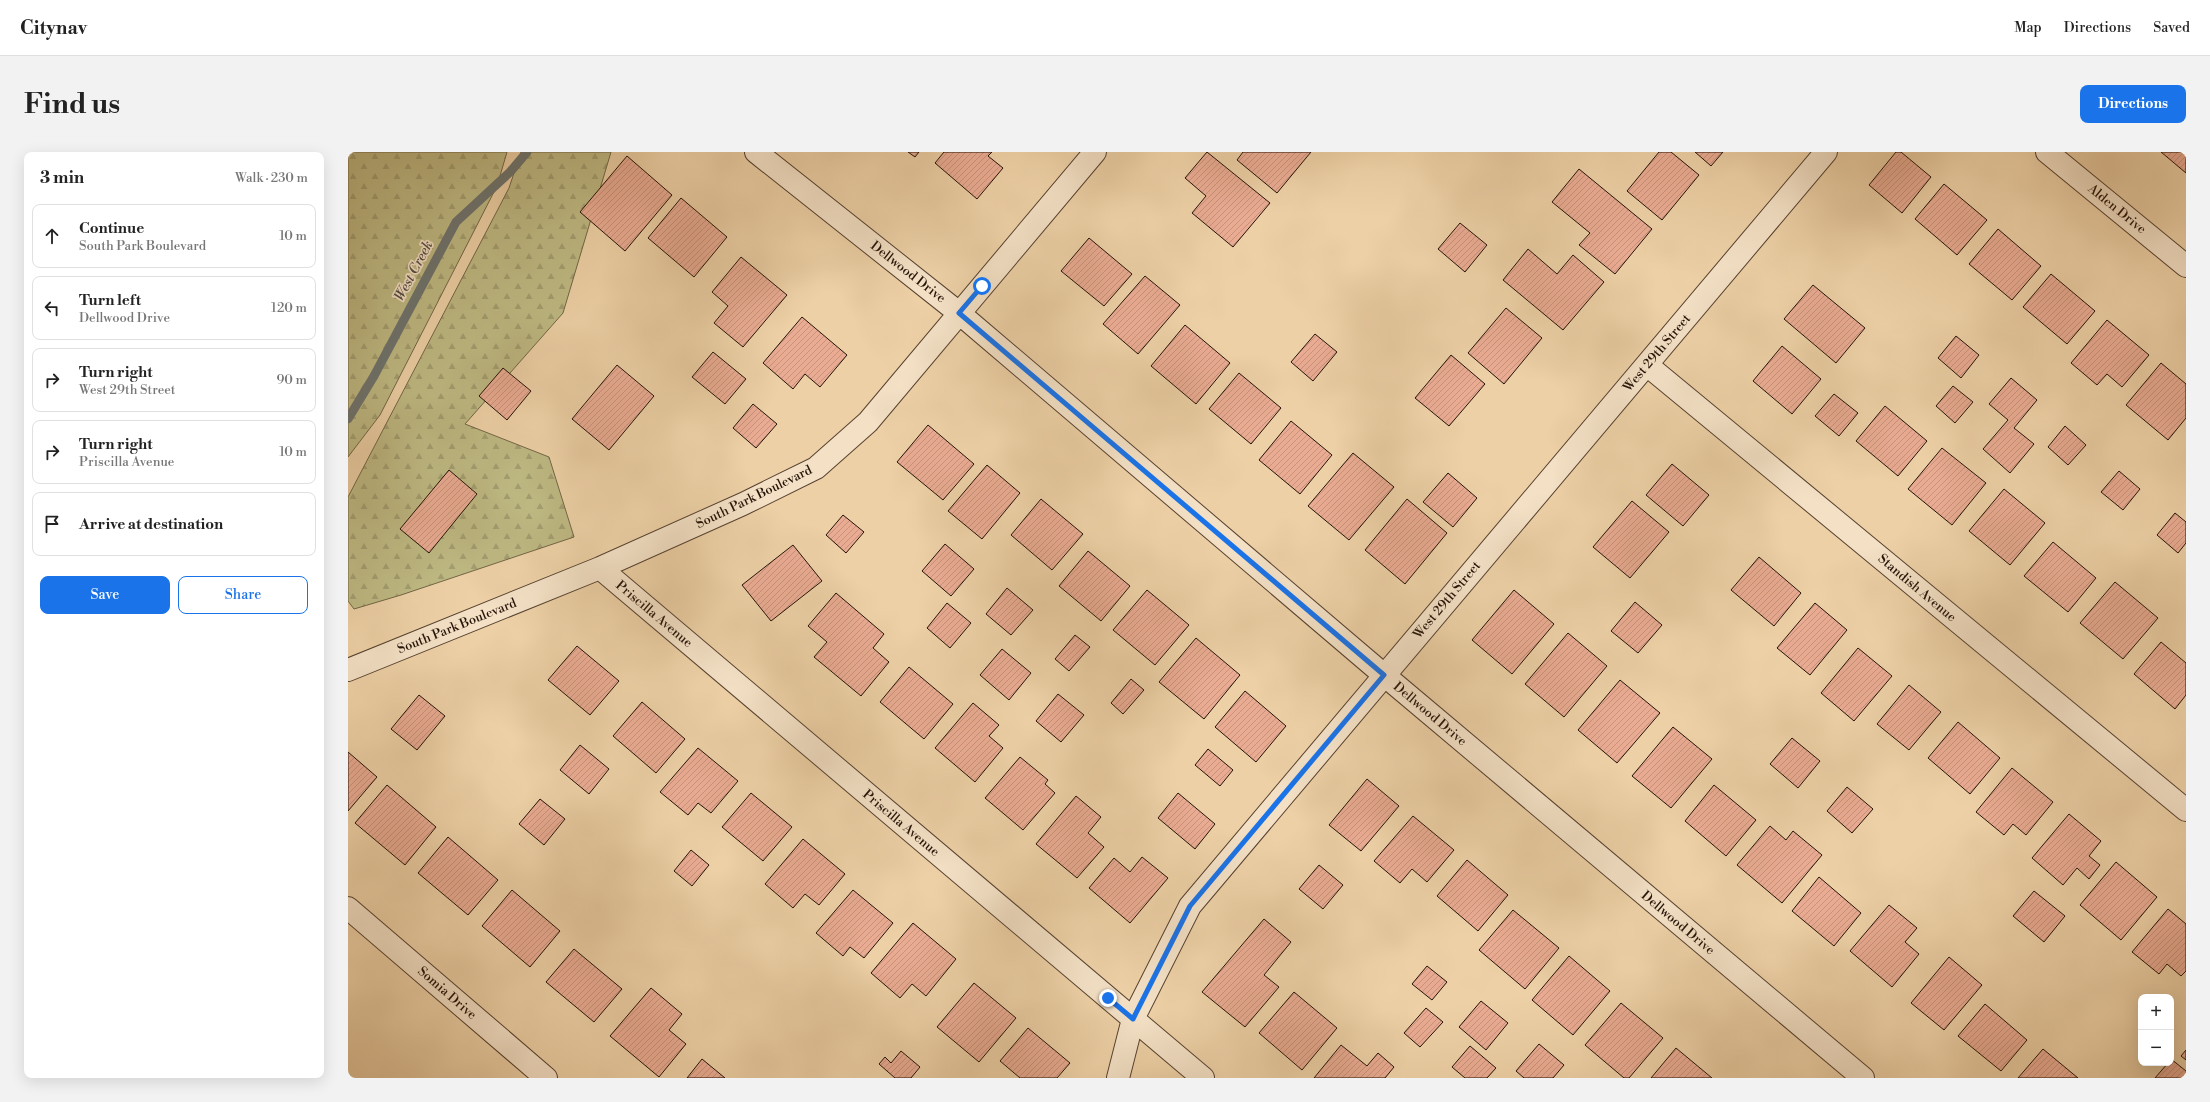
<!DOCTYPE html>
<meta charset="utf-8">
<style>
body{margin:0;font-family:"Libre Bodoni",serif;background:#f2f2f2;color:#222}
.controls{position:absolute;right:12px;bottom:12px;display:grid;overflow:hidden;border-radius:8px;box-shadow:0 4px 16px #0002}
.controls button{width:36px;height:36px;display:grid;place-items:center;padding:0;border:0;border-bottom:1px solid #e0e0e0;background:#fff;color:#222;font:20px sans-serif}
.stop{position:absolute;width:12px;height:12px;margin:-9px;border:3px solid #1a73e8;border-radius:50%;background:#fff}
.stop.end{background:#1a73e8;border-color:#fff;box-shadow:0 1px 4px #0008}
.list{margin:0;padding:0;list-style:none}
h2{display:flex;justify-content:space-between;align-items:center;height:52px;margin:0;padding:0 16px;font-size:17px}
h2 small{font-size:13px;font-weight:400;color:#767676}
.list li{display:grid;grid-template-columns:26px 1fr auto;gap:12px;align-items:center;box-sizing:border-box;height:64px;margin:0 8px 8px;padding:0 8px;border:1px solid #e0e0e0;border-radius:8px}
.list b{display:block;font-size:15px;white-space:nowrap}
.list p{margin:0;font-size:13px;white-space:nowrap;color:#767676}
.list em{font-size:13px;font-style:normal;color:#767676}
.actions{display:flex;gap:8px;padding:12px 16px}
.actions a{flex:1;padding:9px 0;border:1px solid #1a73e8;border-radius:8px;text-align:center;font-size:14px;color:#1a73e8}
.actions .main{background:#1a73e8;color:#fff}
.icon{flex:none;width:22px;height:22px;fill:none;stroke:currentColor;stroke-width:2;stroke-linecap:round;stroke-linejoin:round}
.map{position:relative;flex:none;width:1838px;height:926px;overflow:hidden;border-radius:8px}
header{display:flex;align-items:center;gap:24px;box-sizing:border-box;height:56px;padding:0 20px;background:#fff;border-bottom:1px solid #e0e0e0}
header strong{font-size:19px}
nav{display:flex;gap:22px;margin-inline-start:auto;font-size:14px}
.intro{display:flex;align-items:center;justify-content:space-between;box-sizing:border-box;height:96px;padding:0 24px}
h1{margin:0;font-size:28px}
.button{padding:10px 18px;border-radius:8px;background:#1a73e8;color:#fff;font-size:14px;font-weight:700}
main{display:flex;gap:24px;padding:0 24px}
aside{flex:1;background:#fff;border-radius:8px;box-shadow:0 4px 16px #0002}
.map>svg:first-child{display:block}
</style>
<header>
<strong>Citynav</strong>
<nav><a>Map</a><a>Directions</a><a>Saved</a></nav>
</header>
<div class="intro"><h1>Find us</h1><a class="button">Directions</a></div>
<main>
<aside>
<h2>3 min<small>Walk · 230 m</small></h2>
<ul class="list">
<li><svg class="icon" aria-label="ahead" viewBox="0 0 24 24"><path d="M12 20V5M6 11l6-6 6 6"/></svg><div><b>Continue</b><p>South Park Boulevard</p></div><em>10 m</em></li>
<li><svg class="icon" aria-label="left" viewBox="0 0 24 24"><path d="M17 20v-9H6M10 6l-5 5 5 5"/></svg><div><b>Turn left</b><p>Dellwood Drive</p></div><em>120 m</em></li>
<li><svg class="icon" aria-label="right" viewBox="0 0 24 24"><path d="M7 20v-9h11M14 6l5 5-5 5"/></svg><div><b>Turn right</b><p>West 29th Street</p></div><em>90 m</em></li>
<li><svg class="icon" aria-label="right" viewBox="0 0 24 24"><path d="M7 20v-9h11M14 6l5 5-5 5"/></svg><div><b>Turn right</b><p>Priscilla Avenue</p></div><em>10 m</em></li>
<li><svg class="icon" aria-label="arrive" viewBox="0 0 24 24"><path d="M6 21V4h12l-3 4 3 4H6"/></svg><div><b>Arrive at destination</b></div></li>
</ul>
<div class="actions"><a class="main">Save</a><a>Share</a></div>
</aside>
<div class="map">
<svg width="1838" height="926" viewBox="0 0 1838 926">
<defs>
<pattern id="forest-firs" width="22" height="20" patternUnits="userSpaceOnUse"><rect width="22" height="20" fill="#beb983"/><path d="M5 1l3.5 6h-7zM16 11l3.5 6h-7z" fill="#a39e70"/></pattern>
<pattern id="building-hatch" width="6" height="6" patternUnits="userSpaceOnUse"><rect width="6" height="6" fill="#e9ab92"/><path d="M-1 1l2-2M0 6l6-6M5 7l2-2" fill="none" stroke="#c8927c"/></pattern>
</defs>
<rect width="100%" height="100%" fill="#edd0a6"/>
<filter id="stains"><feTurbulence type="fractalNoise" baseFrequency=".005" numOctaves="4"/><feColorMatrix values="0 0 0 0 .2 0 0 0 0 .09 0 0 0 0 .02 0 0 0 .5 -.17"/></filter>
<radialGradient id="worn" r=".72"><stop offset=".6" stop-color="#630" stop-opacity="0"/><stop offset="1" stop-color="#630" stop-opacity=".3"/></radialGradient>
<path fill="url(#forest-firs)" stroke="#726646" d="M0 0H159L149 34 32 263 0 305Z
M173 0H263L215 161 117 272 201 305 226 385 53 443 6 457 0 449V345L161 36Z"/>
<g fill="none" stroke-linecap="round" stroke-linejoin="round">
<path stroke="#6e746f" stroke-width="9" d="M0 267 26 224 108 70 162 20 179 0"/>
</g>
<path fill="url(#building-hatch)" stroke="#251308" d="M560 0H571L567 5Z
M596 0H644L640 4 655 16 629 47 587 11Z
M859 0 922 51 885 95 844 61 858 44 837 26Z
M895 0H963L929 41 889 8Z
M1311 0H1323L1351 23 1314 68 1279 39Z
M1347 0H1375L1363 14Z
M1548 0H1553L1583 25 1554 61 1521 33Z
M1813 0H1838V21Z
M279 4 324 43 277 99 232 60Z
M1231 17 1304 77 1267 122 1231 93 1242 81 1204 50Z
M1596 32 1639 68 1609 103 1567 67Z
M333 46 379 85 346 125 300 86Z
M1112 71 1139 93 1117 120 1090 97Z
M1650 77 1693 114 1664 148 1621 112Z
M741 86 784 122 756 154 713 119Z
M1180 97 1209 122 1225 103 1256 130 1215 178 1155 128Z
M393 105 439 143 395 195 366 171 380 154 364 140Z
M1703 122 1747 159 1719 192 1675 155Z
M797 124 832 153 790 202 755 172Z
M1465 133 1517 176 1488 211 1436 167Z
M1158 156 1194 186 1156 232 1120 201Z
M454 165 499 203 472 235 457 222 445 237 415 211Z
M1759 168 1801 203 1774 235 1759 222 1749 233 1723 211Z
M837 173 882 211 848 252 803 214Z
M967 182 989 200 965 229 943 210Z
M1608 184 1631 203 1613 226 1590 206Z
M1434 194 1473 227 1444 262 1405 229Z
M365 200 398 227 377 252 344 225Z
M1103 203 1137 232 1101 274 1067 246Z
M1813 211 1838 232V266L1820 288 1778 253Z
M269 213 306 244 261 298 224 267Z
M155 216 183 239 159 268 131 244Z
M891 221 933 256 903 292 861 257Z
M1663 226 1689 248 1666 276 1686 292 1662 321 1635 297 1660 268 1641 252Z
M1605 234 1625 250 1607 271 1588 254Z
M1486 242 1510 261 1491 284 1467 264Z
M405 252 429 272 408 296 385 276Z
M1537 254 1579 289 1550 324 1508 289Z
M943 269 984 303 952 342 911 308Z
M580 273 626 312 595 348 549 310Z
M1717 274 1738 293 1720 313 1700 295Z
M1594 296 1638 331 1604 373 1560 337Z
M1005 301 1046 335 1001 388 960 354Z
M1324 312 1361 343 1335 374 1298 343Z
M639 313 672 341 634 387 600 359Z
M101 318 129 342 81 401 52 377Z
M1771 319 1792 337 1775 358 1753 340Z
M1100 321 1129 346 1105 375 1075 350Z
M1656 337 1697 371 1662 413 1621 379Z
M693 347 735 382 704 418 663 383Z
M1059 347 1099 381 1057 432 1017 398Z
M1284 349 1321 380 1282 426 1245 395Z
M1827 361 1838 370V391L1830 401 1809 383Z
M495 363 516 380 498 401 478 383Z
M1705 390 1748 426 1720 460 1676 424Z
M597 392 626 417 603 444 574 419Z
M445 393 474 429 423 469 394 433Z
M740 399 782 434 753 469 711 434Z
M1411 405 1453 441 1426 474 1383 438Z
M1767 430 1810 466 1775 507 1732 471Z
M659 436 685 458 663 483 638 462Z
M799 438 841 473 807 513 765 478Z
M1166 438 1206 472 1164 522 1124 488Z
M488 441 536 482 525 496 541 510 513 544 466 505 479 490 460 474Z
M1287 450 1314 473 1290 501 1263 479Z
M599 451 623 471 602 496 579 476Z
M1467 451 1499 478 1462 523 1429 496Z
M1220 481 1259 514 1216 565 1177 532Z
M727 483 742 495 721 519 707 507Z
M848 486 892 523 856 567 811 530Z
M1813 490 1838 511V543L1827 557 1786 522Z
M229 494 271 529 242 563 200 528Z
M1510 496 1544 524 1506 569 1473 541Z
M654 497 683 521 661 548 632 523Z
M561 515 605 552 576 587 532 550Z
M783 527 796 538 775 562 763 551Z
M1272 528 1312 561 1269 611 1230 578Z
M1561 533 1593 560 1561 598 1529 572Z
M897 539 938 574 908 610 867 575Z
M710 542 736 563 713 590 688 569Z
M71 543 97 564 69 598 43 577Z
M294 550 337 587 308 621 265 584Z
M625 551 651 573 641 584 655 596 627 630 587 596Z
M1610 570 1652 606 1622 642 1580 606Z
M1325 575 1364 607 1323 656 1284 624Z
M1444 586 1472 609 1450 636 1422 612Z
M232 593 261 617 241 642 212 618Z
M350 596 390 629 363 661 350 651 340 663 312 640Z
M860 597 885 618 872 634 847 613Z
M0 600 29 625 0 659Z
M672 605 700 628 697 632 707 641 675 678 637 646Z
M1664 616 1705 650 1678 683 1665 672 1656 683 1628 660Z
M1019 627 1051 654 1013 699 981 673Z
M39 633 88 675 57 713 7 671Z
M1366 633 1408 668 1378 704 1337 669Z
M1499 635 1525 657 1504 681 1479 659Z
M403 641 444 675 415 709 374 675Z
M830 641 867 672 847 697 810 666Z
M728 644 753 665 740 681 756 695 729 726 688 692Z
M192 647 217 667 196 693 171 672Z
M1721 662 1753 689 1741 704 1752 713 1741 727 1729 716 1715 733 1684 706Z
M1065 664 1106 698 1079 730 1064 717 1052 731 1026 709Z
M1422 674 1438 688 1445 679 1474 703 1434 751 1389 713Z
M100 685 150 728 120 763 70 721Z
M455 687 497 722 471 753 457 742 445 756 417 732Z
M343 698 361 713 344 734 326 719Z
M794 705 820 726 782 771 741 736 766 706 782 720Z
M1119 708 1160 743 1130 779 1089 744Z
M1768 710 1809 745 1773 788 1732 753Z
M971 713 995 733 975 757 951 737Z
M1471 725 1513 761 1486 794 1444 759Z
M164 738 212 779 182 815 134 774Z
M505 738 545 771 516 806 502 795 495 804 468 781Z
M1686 739 1717 764 1696 790 1665 764Z
M1541 753 1569 776 1557 790 1571 802 1544 835 1502 799Z
M1820 757 1838 772V819L1833 824 1819 812 1811 822 1784 800Z
M1165 758 1211 796 1177 837 1131 798Z
M916 767 943 790 916 823 931 835 897 875 854 840Z
M565 771 608 807 578 844 564 832 552 846 523 821Z
M226 797 274 837 246 870 198 830Z
M1221 804 1262 839 1225 883 1184 848Z
M1601 805 1634 833 1596 878 1563 851Z
M1079 814 1099 830 1084 848 1064 832Z
M626 831 668 866 631 910 589 875Z
M303 836 334 862 321 878 338 892 311 925 262 884Z
M946 840 989 876 954 918 911 881Z
M1133 849 1160 871 1138 898 1111 875Z
M1273 851 1315 886 1281 926H1276L1237 893Z
M1637 852 1679 888 1653 919 1610 884Z
M1078 856 1095 870 1072 895 1056 881Z
M680 876 722 911 709 926H672L652 909Z
M1191 892 1216 913 1205 926H1176L1168 919Z
M993 893 1019 914 1030 901 1046 915 1037 926H966Z
M1122 894 1148 916 1139 926H1117L1104 915Z
M1328 896 1364 926H1303Z
M1695 897 1730 926H1670Z
M1838 898V908L1833 904Z
M553 899 572 915 563 926H547L531 912 537 905 543 911Z
M354 907 377 926H339Z
M1823 907 1838 919V926H1807L1820 911H1823Z"/>
<g fill="none" stroke-linecap="round" stroke-linejoin="round">
<g stroke="#574230" stroke-width="24">
<path id="minor" d="M408 0 611 161 1036 523 1515 926
M1699 0 1838 114
M1299 213 1838 658
M252 416 855 926
M0 518 252 416 395 352 468 316 520 270 747 0
M0 756 198 926
M770 926 785 867 842 754 1478 0"/>
</g>
<use href="#minor" stroke="#f3e0c5" stroke-width="22"/>
</g>
<g fill="none" stroke-linecap="round" stroke-linejoin="round">
<path stroke="#1a73e8" stroke-width="5" d="M634 134 611 161 1036 523 842 754 785 867 760 846"/>
</g>
<g text-anchor="middle" dominant-baseline="central" stroke-width="3.5" stroke-linejoin="round" paint-order="stroke">
<g font-size="13" fill="#251308" stroke="#f3e0c5">
<text transform="translate(1769 57) rotate(39)">Alden Drive</text>
<text transform="translate(560 120) rotate(38)">Dellwood Drive</text>
<text transform="translate(1309 201) rotate(-50)">West 29th Street</text>
<text transform="translate(406 345) rotate(-26)">South Park Boulevard</text>
<text transform="translate(1569 436) rotate(40)">Standish Avenue</text>
<text transform="translate(1099 448) rotate(-50)">West 29th Street</text>
<text transform="translate(306 462) rotate(40)">Priscilla Avenue</text>
<text transform="translate(109 474) rotate(-22)">South Park Boulevard</text>
<text transform="translate(1082 562) rotate(40)">Dellwood Drive</text>
<text transform="translate(553 671) rotate(40)">Priscilla Avenue</text>
<text transform="translate(1330 771) rotate(40)">Dellwood Drive</text>
<text transform="translate(99 841) rotate(41)">Somia Drive</text>
</g>
<g font-size="14" font-style="italic" fill="#4f4b44" stroke="#f3e0c5">
<text transform="translate(66 119) rotate(-62)">West Creek</text>
</g>
</g>
<rect width="100%" height="100%" filter="url(#stains)"/>
<rect width="100%" height="100%" fill="url(#worn)"/>
</svg>
<div class="controls">
<button>+</button>
<button>−</button>
</div>
<div class="stop" style="left:634px;top:134px"></div>
<div class="stop end" style="left:760px;top:846px"></div>
</div>
</main>
